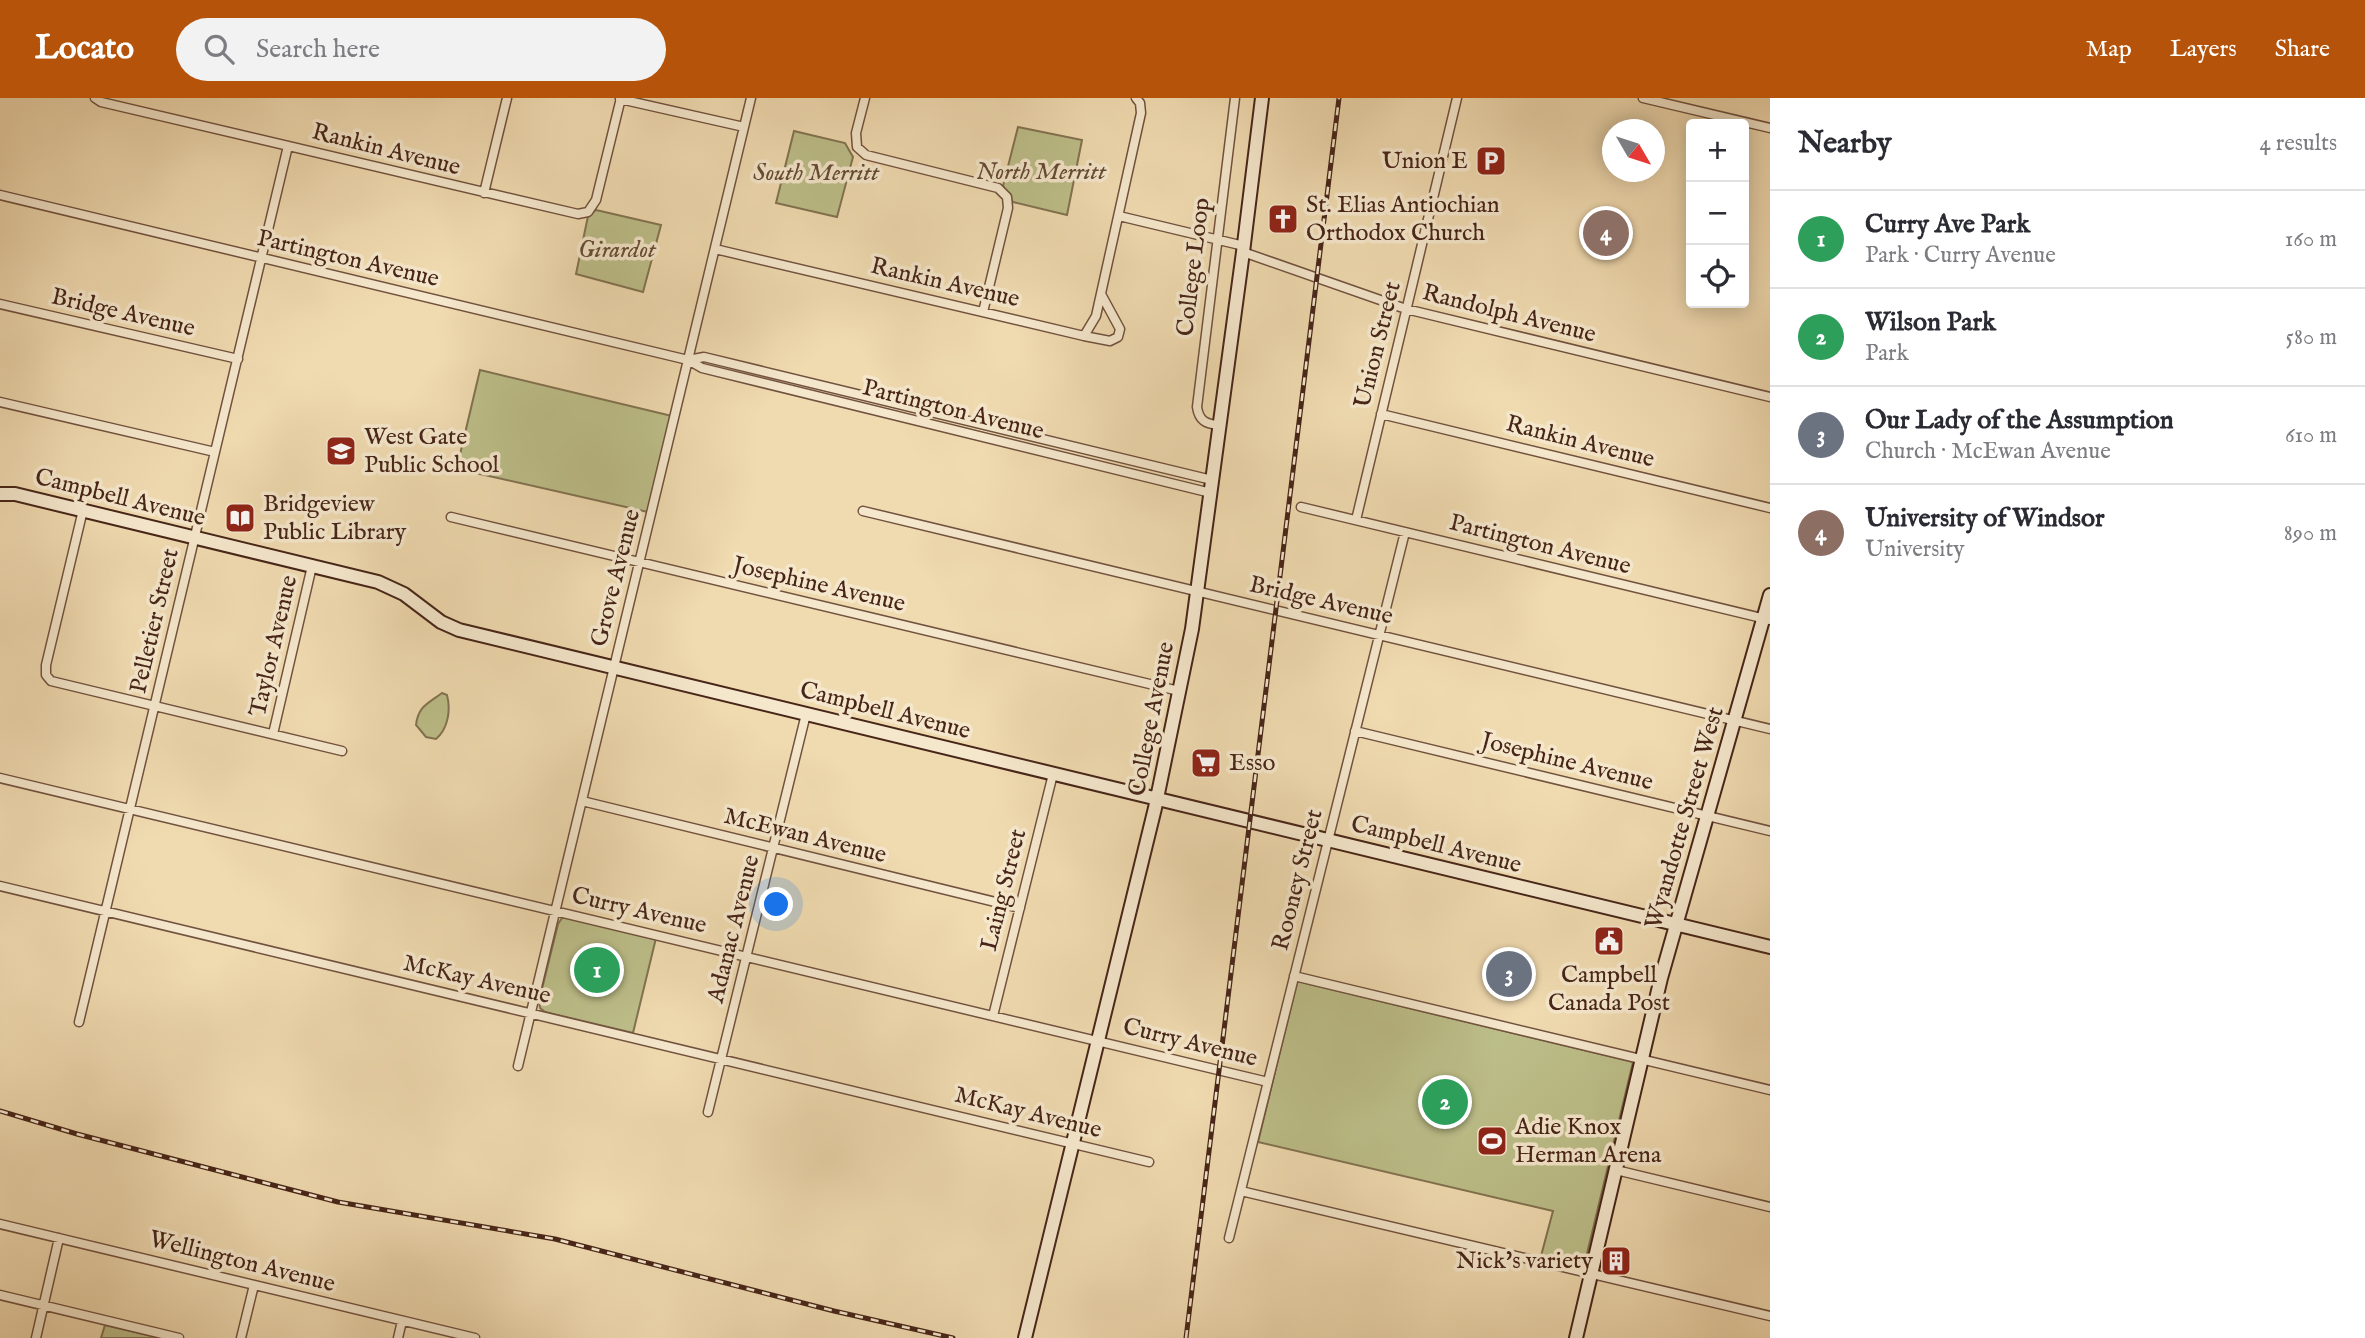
<!DOCTYPE html>
<meta charset="utf-8">
<style>
body{margin:0;font-family:"IM FELL English",serif;background:#f2f2f3;color:#2b2b33}
.controls{position:absolute;right:21px;top:21px;display:grid;overflow:hidden;border-radius:7px;box-shadow:0 4px 18px #0003}
.controls button{width:63px;height:63px;display:grid;place-items:center;padding:0;border:0;border-bottom:2px solid #e1e1e2;background:#fff;color:#2b2b33;font:35px sans-serif}
.compass{position:absolute;left:1602px;top:21px;width:63px;height:63px;border-radius:50%;background:#fff;box-shadow:0 4px 18px #0003;rotate:129deg}
.you{position:absolute;left:777px;top:807px;width:24px;height:24px;margin:-18px;border:5px solid #fff;border-radius:50%;background:#1a73e8;box-shadow:0 0 0 10px #1a73e833}
.badge{display:grid;place-items:center;width:46px;height:46px;border-radius:50%;background:#b45309;color:#fff;font-size:23px;font-weight:700}
.pin{position:absolute;translate:-50% -50%;border:4px solid #fff;box-shadow:0 2px 7px #0006}
.list{margin:0;padding:0;list-style:none}
h2{display:flex;justify-content:space-between;align-items:center;height:91px;margin:0;padding:0 28px;font-size:30px}
h2 small{font-size:23px;font-weight:400;color:#7c7c81}
.list li{display:grid;grid-template-columns:46px 1fr auto;gap:21px;align-items:center;box-sizing:border-box;height:98px;padding:0 28px;border-top:2px solid #e1e1e2}
.list b{display:block;font-size:26px;white-space:nowrap}
.list p{margin:0;font-size:23px;white-space:nowrap;color:#7c7c81}
.list em{font-size:23px;font-style:normal;color:#7c7c81}
.icon{flex:none;width:38px;height:38px;fill:none;stroke:currentColor;stroke-width:2;stroke-linecap:round;stroke-linejoin:round}
.map{position:relative;flex:none;width:1770px;height:1240px;overflow:hidden}
header{display:flex;align-items:center;gap:42px;box-sizing:border-box;height:98px;padding:0 35px;background:#b45309;color:#fff}
header strong{font-size:33px}
nav{display:flex;gap:38px;margin-inline-start:auto;font-size:24px}
.search{width:490px;height:63px;background:#f2f2f3;display:flex;align-items:center;gap:18px;box-sizing:border-box;padding:0 24px;border-radius:38px;color:#7c7c81;font-size:26px}
main{display:flex}
aside{flex:1;background:#fff}
.map>svg:first-child{display:block}
</style>
<header>
<strong>Locato</strong>
<div class="search"><svg class="icon" aria-label="search" viewBox="0 0 24 24"><circle cx="10" cy="10" r="6"/><path d="M15 15l6 6"/></svg>Search here</div>
<nav><a>Map</a><a>Layers</a><a>Share</a></nav>
</header>
<main>
<div class="map">
<svg width="1770" height="1240" viewBox="0 0 1770 1240">
<rect width="100%" height="100%" fill="#f0dab0"/>
<filter id="stains"><feTurbulence type="fractalNoise" baseFrequency=".00286" numOctaves="4"/><feColorMatrix values="0 0 0 0 .2 0 0 0 0 .09 0 0 0 0 .02 0 0 0 .5 -.17"/></filter>
<radialGradient id="worn" r=".72"><stop offset=".6" stop-color="#630" stop-opacity="0"/><stop offset="1" stop-color="#630" stop-opacity=".3"/></radialGradient>
<path fill="#bcbe89" stroke="#827250" stroke-width="2" d="M1018 29 1082 42 1067 117 1013 104 1003 88Z
M794 33 845 45 853 59 837 119 776 105Z
M596 112 661 127 643 194 576 176 588 118Z
M480 272 672 318 648 414 467 373 458 365Z
M442 595 447 597C451 612 448 631 436 641L426 639 416 627C418 608 429 605 442 595Z
M569 819 656 840 633 935 545 914 540 910 539 903 558 826 562 820Z
M1297 883 1633 964 1585 1164 1579 1166 1541 1158 1553 1113 1258 1044Z
M105 1227 160 1240H101Z"/>
<g fill="none" stroke-linecap="round" stroke-linejoin="round">
<g stroke="#71523e" stroke-width="11">
<path id="street" d="M95 0 101 4 578 116 588 114 596 102 621 0
M865 0 856 35 857 49 866 57 998 90 1007 99 1008 110 983 214
M1643 0 1770 30
M620 1 744 29
M484 95 507 0
M0 97 688 262 702 270 1211 395
M1119 118 1244 148
M715 151 1084 238
M1243 154 1406 211 1770 299
M1101 196 1120 231 1118 239 1110 243 1084 238 1096 218 1141 15 1140 5 1136 0
M0 206 238 261
M688 262 704 259 1212 382
M0 304 215 354
M1381 316 1770 410
M1219 327C1206 326 1199 323 1197 309L1235 0
M1301 409 1770 522
M83 412 46 567V577L51 583 342 653
M863 413 1770 631
M451 419 1179 593
M1356 422 1457 0
M1355 633 1770 733
M273 636 312 468
M0 680 1268 984
M582 703 1020 810
M0 788 1149 1064
M1294 878 1770 992
M993 918 1053 676
M79 924 288 48
M518 968 751 0
M708 1014 806 616
M1616 1072 1770 1109
M1241 1093 1770 1218
M0 1126 475 1240
M1229 1140 1405 434
M0 1197 179 1240
M36 1240 59 1140
M241 1240 254 1187
M398 1240 402 1223"/>
</g>
<g stroke="#472518" stroke-width="16">
<path id="secondary" d="M0 396H15L378 484 404 496 441 524 459 532 1770 849
M1025 1240 1155 710 1192 531 1243 154 1262 0
M1576 1240 1661 880 1770 497"/>
</g>
<use href="#street" stroke="#f5e7cc" stroke-width="8"/>
<use href="#secondary" stroke="#f5e7cc" stroke-width="12"/>
<g stroke="#472518" stroke-width="5">
<path id="rail" d="M0 1013 77 1036 338 1104 555 1141 834 1213 953 1240
M1186 1240 1339 0"/>
</g>
<use href="#rail" stroke="#f5e7cc" stroke-width="2.5" stroke-dasharray="8" stroke-linecap="butt"/>
</g>
<defs>
<g id="parking-square" transform="scale(1.575)"><rect x="-9" y="-9" width="18" height="18" rx="4" fill="#8f2418" stroke="#f5e7cc"/><path d="M-3.5-5.5H1a3.5 3.5 0 0 1 0 7H-1V5.5H-3.5ZM-1-3.4V-.6H.8a1.4 1.4 0 0 0 0-2.8Z" fill="#fff"/></g>
<g id="church-square" transform="scale(1.575)"><rect x="-9" y="-9" width="18" height="18" rx="4" fill="#8f2418" stroke="#f5e7cc"/><path d="M-1.2-6h2.4v3.5h3.3v2.4h-3.3V6h-2.4V-.1h-3.3v-2.4h3.3Z" fill="#fff"/></g>
<g id="school-square" transform="scale(1.575)"><rect x="-9" y="-9" width="18" height="18" rx="4" fill="#8f2418" stroke="#f5e7cc"/><path d="M0-5L7-2L0 1L-7-2ZM-4 1L0 2.5L4 1V4Q0 6-4 4Z" fill="#fff"/></g>
<g id="library-square" transform="scale(1.575)"><rect x="-9" y="-9" width="18" height="18" rx="4" fill="#8f2418" stroke="#f5e7cc"/><path d="M-6-4Q-3-5.5-.7-3.5V5Q-3 3-6 4ZM6-4Q3-5.5 .7-3.5V5Q3 3 6 4Z" fill="#fff"/></g>
<g id="supermarket-square" transform="scale(1.575)"><rect x="-9" y="-9" width="18" height="18" rx="4" fill="#8f2418" stroke="#f5e7cc"/><path d="M-6-5.5h2.5l.6 2H6L4.5 2H-2.5L-4.4-4H-6ZM-1.5 3.2a1.3 1.3 0 1 0 .1 0ZM3 3.2a1.3 1.3 0 1 0 .1 0Z" fill="#fff"/></g>
<g id="civic-square" transform="scale(1.575)"><rect x="-9" y="-9" width="18" height="18" rx="4" fill="#8f2418" stroke="#f5e7cc"/><path d="M-.6-6.5H3V-4.5H.6V-3L4-1V1h2V6H-6V1h2V-1L-.6-3ZM-1.2 2.5V6h2.4V2.5Z" fill="#fff"/></g>
<g id="stadium-square" transform="scale(1.575)"><rect x="-9" y="-9" width="18" height="18" rx="4" fill="#8f2418" stroke="#f5e7cc"/><path d="M0-5a6.5 5 0 1 0 0 10a6.5 5 0 1 0 0-10ZM-3.5-1.8h7v3.6h-7Z" fill="#fff"/></g>
<g id="building-square" transform="scale(1.575)"><rect x="-9" y="-9" width="18" height="18" rx="4" fill="#8f2418" stroke="#f5e7cc"/><path d="M-4-6H4V6H1V3H-1V6H-4ZM-2.5-4.3h1.7v1.8h-1.7ZM.8-4.3h1.7v1.8H.8ZM-2.5-1h1.7V.8h-1.7ZM.8-1h1.7V.8H.8Z" fill="#fff"/></g>
</defs>
<g fill-rule="evenodd">
<use href="#parking-square" x="1491" y="63"/>
<use href="#church-square" x="1283" y="121"/>
<use href="#school-square" x="341" y="353"/>
<use href="#library-square" x="240" y="420"/>
<use href="#supermarket-square" x="1206" y="665"/>
<use href="#civic-square" x="1609" y="843"/>
<use href="#stadium-square" x="1492" y="1043"/>
<use href="#building-square" x="1616" y="1163"/>
</g>
<g text-anchor="middle" dominant-baseline="central" stroke-width="7" stroke-linejoin="round" paint-order="stroke">
<g font-size="24" fill="#472518" stroke="#f5e7cc">
<text transform="translate(386 52) rotate(14)">Rankin Avenue</text>
<text transform="translate(348 161) rotate(13)">Partington Avenue</text>
<text transform="translate(1194 169) rotate(-83)">College Loop</text>
<text transform="translate(945 185) rotate(13)">Rankin Avenue</text>
<text transform="translate(123 215) rotate(13)">Bridge Avenue</text>
<text transform="translate(1509 216) rotate(14)">Randolph Avenue</text>
<text transform="translate(1378 247) rotate(-76)">Union Street</text>
<text transform="translate(953 312) rotate(14)">Partington Avenue</text>
<text transform="translate(1580 344) rotate(14)">Rankin Avenue</text>
<text transform="translate(120 400) rotate(14)">Campbell Avenue</text>
<text transform="translate(1540 447) rotate(14)">Partington Avenue</text>
<text transform="translate(616 480) rotate(-76)">Grove Avenue</text>
<text transform="translate(819 487) rotate(13)">Josephine Avenue</text>
<text transform="translate(1321 503) rotate(13)">Bridge Avenue</text>
<text transform="translate(155 523) rotate(-77)">Pelletier Street</text>
<text transform="translate(274 548) rotate(-77)">Taylor Avenue</text>
<text transform="translate(885 613) rotate(14)">Campbell Avenue</text>
<text transform="translate(1152 621) rotate(-79)">College Avenue</text>
<text transform="translate(1567 664) rotate(14)">Josephine Avenue</text>
<text transform="translate(1685 720) rotate(-74)">Wyandotte Street West</text>
<text transform="translate(805 738) rotate(14)">McEwan Avenue</text>
<text transform="translate(1436 747) rotate(14)">Campbell Avenue</text>
<text transform="translate(1298 782) rotate(-76)">Rooney Street</text>
<text transform="translate(1004 792) rotate(-76)">Laing Street</text>
<text transform="translate(639 813) rotate(13)">Curry Avenue</text>
<text transform="translate(734 831) rotate(-76)">Adanac Avenue</text>
<text transform="translate(477 882) rotate(13)">McKay Avenue</text>
<text transform="translate(1190 945) rotate(14)">Curry Avenue</text>
<text transform="translate(1028 1015) rotate(14)">McKay Avenue</text>
<text transform="translate(242 1164) rotate(14)">Wellington Avenue</text>
</g>
<g font-size="24" fill="#472518" stroke="#f5e7cc" text-anchor="start">
<text x="1468" y="63" text-anchor="end">Union E</text>
<text x="1306" y="107">St. Elias Antiochian<tspan x="1306" dy="28">Orthodox Church</tspan></text>
<text x="364" y="339">West Gate<tspan x="364" dy="28">Public School</tspan></text>
<text x="263" y="406">Bridgeview<tspan x="263" dy="28">Public Library</tspan></text>
<text x="1229" y="665">Esso</text>
<text x="1609" y="877" text-anchor="middle">Campbell<tspan x="1609" dy="28">Canada Post</tspan></text>
<text x="1515" y="1029">Adie Knox<tspan x="1515" dy="28">Herman Arena</tspan></text>
<text x="1593" y="1163" text-anchor="end">Nick's variety</text>
</g>
<g font-size="24" font-style="italic" fill="#644b34" stroke="#f5e7cc">
<text x="1041" y="74">North Merritt</text>
<text x="816" y="75">South Merritt</text>
<text x="617" y="152">Girardot</text>
</g>
</g>
<rect width="100%" height="100%" filter="url(#stains)"/>
<rect width="100%" height="100%" fill="url(#worn)"/>
</svg>
<div class="controls">
<button>+</button>
<button>−</button>
<button><svg class="icon" aria-label="locate" viewBox="0 0 24 24"><circle cx="12" cy="12" r="6"/><path d="M12 2v4M12 18v4M2 12h4M18 12h4"/></svg></button>
</div>
<svg class="compass" viewBox="-18 -18 36 36"><path d="M0-13l5 13h-10z" fill="#e53935"/><path d="M0 13l5-13h-10z" fill="#7c7c81"/></svg>
<div class="you"></div>
<div class="pin badge" style="left:597px;top:872px;background:#2e9e5b">1</div>
<div class="pin badge" style="left:1445px;top:1004px;background:#2e9e5b">2</div>
<div class="pin badge" style="left:1509px;top:876px;background:#6b7280">3</div>
<div class="pin badge" style="left:1606px;top:135px;background:#8d6e63">4</div>
</div>
<aside>
<h2>Nearby<small>4 results</small></h2>
<ul class="list">
<li><span class="badge" style="background:#2e9e5b">1</span><div><b>Curry Ave Park</b><p>Park · Curry Avenue</p></div><em>160 m</em></li>
<li><span class="badge" style="background:#2e9e5b">2</span><div><b>Wilson Park</b><p>Park</p></div><em>580 m</em></li>
<li><span class="badge" style="background:#6b7280">3</span><div><b>Our Lady of the Assumption</b><p>Church · McEwan Avenue</p></div><em>610 m</em></li>
<li><span class="badge" style="background:#8d6e63">4</span><div><b>University of Windsor</b><p>University</p></div><em>890 m</em></li>
</ul>
</aside>
</main>
